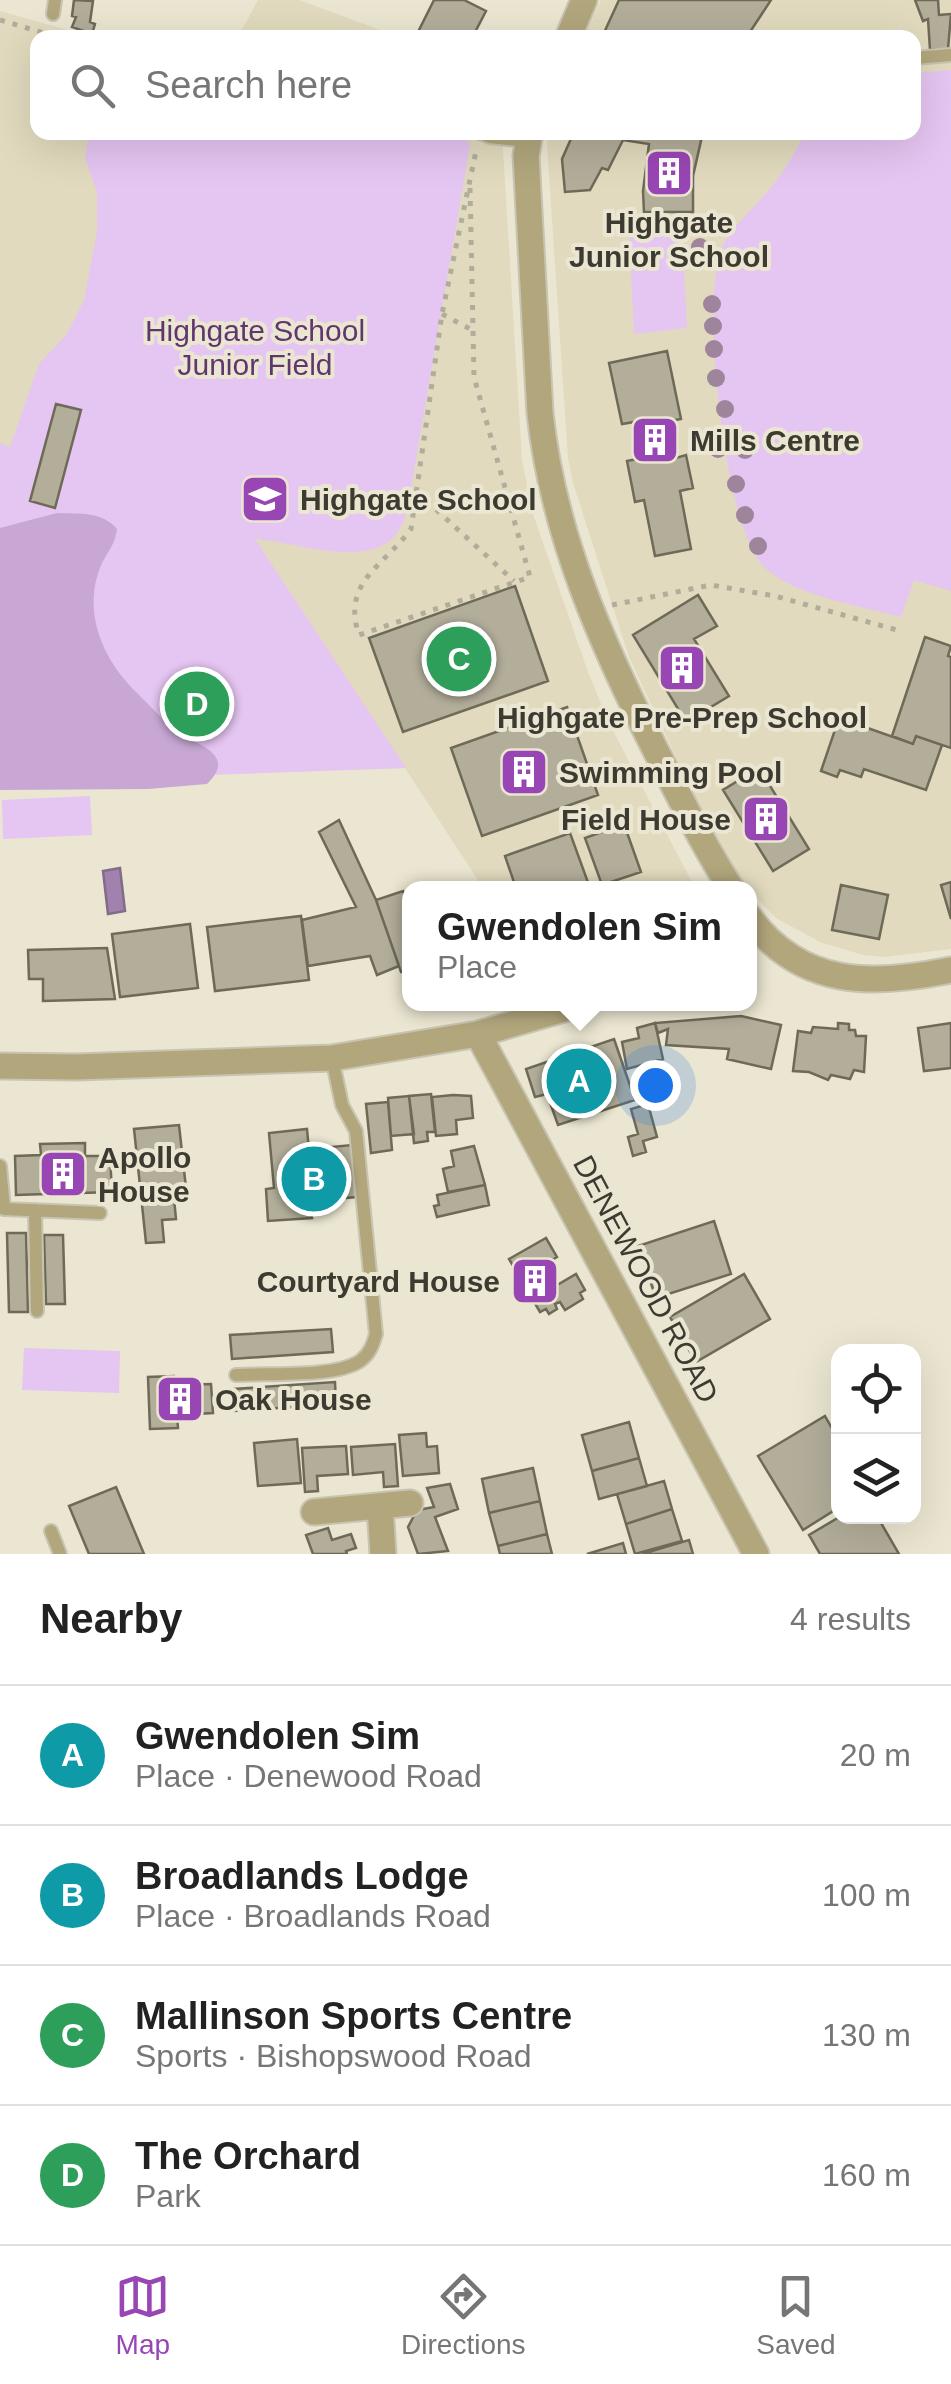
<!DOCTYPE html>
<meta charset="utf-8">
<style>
body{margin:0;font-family:Helvetica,sans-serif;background:#f2f2f2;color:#222}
.controls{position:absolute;right:30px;bottom:30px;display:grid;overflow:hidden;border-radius:20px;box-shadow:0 10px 40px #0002}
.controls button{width:90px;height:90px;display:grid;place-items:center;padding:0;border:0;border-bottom:2px solid #e0e0e0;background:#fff;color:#222;font:50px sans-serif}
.you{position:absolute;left:655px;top:1085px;width:35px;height:35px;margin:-25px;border:8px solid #fff;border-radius:50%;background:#1a73e8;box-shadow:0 0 0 15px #1a73e833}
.badge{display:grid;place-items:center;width:65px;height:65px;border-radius:50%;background:#9946b5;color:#fff;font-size:32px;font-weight:700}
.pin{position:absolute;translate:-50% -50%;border:5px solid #fff;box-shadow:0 2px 10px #0006}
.popup{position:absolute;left:402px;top:881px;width:355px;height:130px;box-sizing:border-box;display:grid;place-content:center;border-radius:20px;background:#fff;filter:drop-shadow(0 2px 8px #0005);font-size:32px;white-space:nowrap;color:#767676}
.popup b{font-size:38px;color:#222}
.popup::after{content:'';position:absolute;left:50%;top:100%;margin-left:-20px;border:20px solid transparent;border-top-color:#fff}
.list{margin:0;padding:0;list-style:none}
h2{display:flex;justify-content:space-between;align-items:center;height:130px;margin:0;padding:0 40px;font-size:42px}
h2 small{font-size:32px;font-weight:400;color:#767676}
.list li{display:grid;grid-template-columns:65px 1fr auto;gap:30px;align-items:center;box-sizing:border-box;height:140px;padding:0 40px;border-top:2px solid #e0e0e0}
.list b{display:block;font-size:38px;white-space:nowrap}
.list p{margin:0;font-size:32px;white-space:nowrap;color:#767676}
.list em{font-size:32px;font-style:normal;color:#767676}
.icon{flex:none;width:55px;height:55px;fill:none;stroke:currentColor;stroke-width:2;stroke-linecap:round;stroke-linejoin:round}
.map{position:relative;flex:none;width:951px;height:1554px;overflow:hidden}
.search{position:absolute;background:#fff;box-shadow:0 10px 40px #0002;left:30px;right:30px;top:30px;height:110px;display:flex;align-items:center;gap:25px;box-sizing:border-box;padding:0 35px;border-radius:20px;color:#767676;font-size:38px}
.sheet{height:690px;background:#fff}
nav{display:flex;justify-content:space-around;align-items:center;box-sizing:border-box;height:140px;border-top:2px solid #e0e0e0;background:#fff;font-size:28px;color:#767676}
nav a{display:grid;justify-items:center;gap:5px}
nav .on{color:#9946b5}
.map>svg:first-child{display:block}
</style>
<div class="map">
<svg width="951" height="1554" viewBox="0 0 951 1554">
<rect width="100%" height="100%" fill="#ebe6d1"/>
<path fill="#e1dabe" d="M258 0H299L399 37H234L244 26Z
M601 0H951V949L884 957 863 955 820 942 776 918 746 887 691 789 629 657 573 483 568 458 547 145 548 133 914 132V38L584 37Z
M0 11 89 36 38 38V132L502 133 522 460 532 511 588 672 609 723 695 888H483L405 768 0 782Z"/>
<path fill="#e5c5f2" d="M951 70V591L914 580 901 617C861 606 795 596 765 568 724 531 701 301 721 250 730 228 749 213 764 196 781 177 793 156 805 133L914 132V73Z
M89 133 461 132 470 145 411 488C408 503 406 521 397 533 369 571 293 541 255 539L406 768 0 782V443L10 447 39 364 67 334 84 300 97 232V192L85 158Z
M629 230 682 231 687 328 634 334Z
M90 796 92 835 3 839 2 800Z
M24 1348 120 1351 119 1393 22 1390Z"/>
<path fill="#c8a7d4" d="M57 513C79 514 102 511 117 529 115 544 109 550 102 563 82 608 100 655 133 689 147 703 162 719 177 731 193 744 239 753 207 784L148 789 0 790V528Z"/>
<path fill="#a181ad" stroke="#836c88" stroke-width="2.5" d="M120 868 125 911 108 914 103 871Z"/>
<path fill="#b3ae9a" stroke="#6e6a57" stroke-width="2.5" d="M74 0 93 1 90 22 95 24 92 34 72 27 76 17 72 16Z
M434 0H464L486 11 472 38H425L417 34Z
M619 0H771L746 38H608L603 35Z
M915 0H938L939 15 951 14 948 49 930 50 928 19 923 21Z
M574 132H703L693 176V212H644L643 191 649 144 623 140 608 170 602 168 590 190 565 192 562 159Z
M667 351 681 419 669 421 676 458 686 455 693 488 680 491 691 549 655 556 644 500 635 502 627 461 642 458 634 422 622 424 609 363Z
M56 404 81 410 55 508 30 501Z
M515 586 548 681 403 732 369 638Z
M698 595 717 626 694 639 729 696 686 722 633 635Z
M925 637 951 646 948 656 951 657V748L916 736 913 744 892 736Z
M567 707 598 795 482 836 451 748Z
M839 718 913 744 916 736 942 745 926 790 864 769 861 777 840 770 837 777 821 771Z
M759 768 809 849 773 871 723 790Z
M339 820 376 900 399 966 377 975 370 956 308 966 302 920 356 907 319 832Z
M624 824 641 872 602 885 585 838Z
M570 833 590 888H516L505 856Z
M951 882V919L941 885Z
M841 885 888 895 879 939 832 930Z
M403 891 409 904V969L401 972 376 900Z
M301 916 309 980 215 991 207 927Z
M190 924 198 988 120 997 112 934Z
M107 948 115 999 43 1001V979H29L28 950Z
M741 1016 781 1025 771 1069 727 1059 729 1049 666 1045 668 1029 658 1033 655 1023Z
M655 1023 663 1059 627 1069 622 1042 639 1038 637 1028Z
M838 1023 849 1024V1030H855L856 1036H866L864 1072 854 1070 850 1079 831 1075 828 1080 809 1072 793 1071 798 1031 811 1033 813 1027 838 1029Z
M951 1023V1068L924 1071 918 1028Z
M614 1039 635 1100 558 1125 547 1094 535 1097 526 1069Z
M431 1094 435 1132H427L428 1141 414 1143 409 1096Z
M453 1095 471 1096 473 1118 456 1120 457 1134 436 1136 432 1097Z
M409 1096 414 1134 391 1136 388 1098Z
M388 1102 392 1150 371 1153 366 1104Z
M648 1104 657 1137 643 1141 646 1152 633 1156 628 1137 638 1134 631 1109Z
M179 1125 187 1197 174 1198 176 1219 162 1220 164 1242 146 1243 134 1129Z
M307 1129 311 1171 323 1169 320 1148 352 1145 357 1197 309 1201 312 1218 268 1221 266 1189 274 1188 269 1133Z
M85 1143V1156H110L112 1192 16 1195 15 1156 41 1155 40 1144Z
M474 1146 485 1185 448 1192 443 1169 454 1166 451 1151Z
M485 1185 489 1205 437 1217 434 1206 439 1205 437 1195Z
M714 1221 731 1274 656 1298 638 1246Z
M7 1233H26L28 1312H9Z
M44 1235H63L65 1304H46Z
M546 1238 557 1257 540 1267 552 1288 576 1274 585 1290 580 1293 583 1299 565 1310 560 1302 555 1304 557 1309 549 1314 546 1309 540 1312 509 1259Z
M744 1274 770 1319 696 1362 670 1317Z
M331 1329 333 1352 232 1359 230 1335Z
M174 1376 175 1385 211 1384 213 1413 177 1415 178 1428 150 1429 148 1377Z
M335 1382 336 1404 235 1411 234 1389Z
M825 1416 838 1439V1508L803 1530 758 1456Z
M629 1422 639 1458 592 1471 582 1435Z
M426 1433 427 1447 437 1446 439 1473 403 1476 399 1435Z
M297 1439 301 1483 258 1486 254 1443Z
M395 1444 398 1486 384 1487 383 1472 353 1475 351 1447Z
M346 1446 348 1474 317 1476 318 1491 305 1492 302 1448Z
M639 1458 647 1486 599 1499 592 1471Z
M533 1468 540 1501 489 1513 482 1479Z
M664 1481 672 1509 626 1524 617 1494Z
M450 1484 458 1509 435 1517 448 1551 418 1554 408 1527 417 1510 434 1507 427 1488Z
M116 1487 144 1554H89L69 1506Z
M540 1501 547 1534 498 1546 489 1513Z
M672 1509 682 1541 635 1554 626 1524Z
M841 1516H877L899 1554H820L809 1535Z
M328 1528 332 1540 351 1534 356 1548 346 1551 347 1554H313L306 1535Z
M547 1534 552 1554H500L498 1546Z
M689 1540 693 1554H642Z
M623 1543 626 1554H587Z"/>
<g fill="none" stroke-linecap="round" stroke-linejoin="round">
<g stroke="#c8c4b1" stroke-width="16">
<path id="service" d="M53 14 55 0
M914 58 951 55
M478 132 490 137 528 141
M0 1166 4 1209 100 1213
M35 1210 37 1311
M236 1375C267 1373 335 1378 360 1361 370 1354 373 1344 376 1334L356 1131 342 1105 332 1058
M51 1531 60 1554"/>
</g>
<g stroke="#c8c4b1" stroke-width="29">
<path id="minor" d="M568 38 584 0
M530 132 526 156 540 413C553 535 602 645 657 753 681 799 703 845 731 888
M749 917C801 988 873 986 951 970
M478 1034 756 1554
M0 1066 76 1067 332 1058 478 1034 581 1004
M380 1506 383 1554
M314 1512 410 1503"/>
</g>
<path stroke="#b1ad9c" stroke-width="5" stroke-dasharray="5 8" stroke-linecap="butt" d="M0 20 61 38
M470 188 474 377 530 577 359 635C341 582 384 566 411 529L442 314 476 151
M442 314 472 330
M417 492 514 581
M612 605 711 585 775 596 897 630"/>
<use href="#service" stroke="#b1a67c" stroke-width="12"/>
<use href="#minor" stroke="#b1a67c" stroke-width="25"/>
</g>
<g fill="#9f859b">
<circle cx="700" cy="247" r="9"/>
<circle cx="712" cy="304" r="9"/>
<circle cx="713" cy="326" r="9"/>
<circle cx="714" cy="349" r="9"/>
<circle cx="716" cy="378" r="9"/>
<circle cx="725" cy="409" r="9"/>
<circle cx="718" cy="449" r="9"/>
<circle cx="745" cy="450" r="9"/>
<circle cx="736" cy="484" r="9"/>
<circle cx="745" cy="515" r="9"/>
<circle cx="758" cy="546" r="9"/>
</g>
<defs>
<g id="building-square" transform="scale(2.5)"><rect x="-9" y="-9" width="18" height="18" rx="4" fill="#9946b5" stroke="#ebe6d1"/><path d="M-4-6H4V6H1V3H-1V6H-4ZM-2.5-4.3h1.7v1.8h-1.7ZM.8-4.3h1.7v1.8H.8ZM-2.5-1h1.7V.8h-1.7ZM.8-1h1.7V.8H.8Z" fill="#fff"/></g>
<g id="school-square" transform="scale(2.5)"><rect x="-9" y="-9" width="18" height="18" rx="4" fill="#9946b5" stroke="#ebe6d1"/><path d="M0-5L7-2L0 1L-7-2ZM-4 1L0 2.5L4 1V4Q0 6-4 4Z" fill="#fff"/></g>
</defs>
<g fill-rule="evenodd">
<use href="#building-square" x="669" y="173"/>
<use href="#building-square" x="655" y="440"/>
<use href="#school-square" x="265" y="499"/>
<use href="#building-square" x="682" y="668"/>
<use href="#building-square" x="524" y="772"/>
<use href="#building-square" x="766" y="819"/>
<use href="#building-square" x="63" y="1174"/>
<use href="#building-square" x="535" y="1281"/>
<use href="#building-square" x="180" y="1399"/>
</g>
<g text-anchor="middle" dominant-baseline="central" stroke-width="8" stroke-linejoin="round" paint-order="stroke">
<g font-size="30" font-weight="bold" fill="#3c3a31" stroke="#ebe6d1" text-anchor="start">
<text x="669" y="222" text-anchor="middle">Highgate<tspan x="669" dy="34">Junior School</tspan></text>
<text x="690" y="440">Mills Centre</text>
<text x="300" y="499">Highgate School</text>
<text x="682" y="717" text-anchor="middle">Highgate Pre-Prep School</text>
<text x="559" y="772">Swimming Pool</text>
<text x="731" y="819" text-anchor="end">Field House</text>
<text x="98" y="1157">Apollo<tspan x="98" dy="34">House</tspan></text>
<text x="500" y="1281" text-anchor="end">Courtyard House</text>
<text x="215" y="1399">Oak House</text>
</g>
<g font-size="30" fill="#60366e" stroke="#ebe6d1">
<text x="255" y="330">Highgate School<tspan x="255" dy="34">Junior Field</tspan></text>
</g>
<g font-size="30" fill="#3c3a31" stroke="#ebe6d1">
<text transform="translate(646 1279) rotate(62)">DENEWOOD ROAD</text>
</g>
</g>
</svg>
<div class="controls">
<button><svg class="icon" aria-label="locate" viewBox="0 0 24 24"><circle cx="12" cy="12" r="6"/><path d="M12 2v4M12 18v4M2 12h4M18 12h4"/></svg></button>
<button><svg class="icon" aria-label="layers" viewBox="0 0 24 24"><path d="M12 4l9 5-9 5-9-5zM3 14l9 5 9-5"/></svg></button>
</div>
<div class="you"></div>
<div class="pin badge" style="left:579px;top:1081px;background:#0f9aa8">A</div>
<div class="popup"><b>Gwendolen Sim</b>Place</div>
<div class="pin badge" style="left:314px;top:1179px;background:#0f9aa8">B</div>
<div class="pin badge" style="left:459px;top:659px;background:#2e9e5b">C</div>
<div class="pin badge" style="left:197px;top:704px;background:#2e9e5b">D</div>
<div class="search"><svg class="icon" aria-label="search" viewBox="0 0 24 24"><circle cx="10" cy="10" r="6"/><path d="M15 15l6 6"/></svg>Search here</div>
</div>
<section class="sheet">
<h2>Nearby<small>4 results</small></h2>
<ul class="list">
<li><span class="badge" style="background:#0f9aa8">A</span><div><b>Gwendolen Sim</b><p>Place · Denewood Road</p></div><em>20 m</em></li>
<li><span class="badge" style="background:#0f9aa8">B</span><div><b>Broadlands Lodge</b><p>Place · Broadlands Road</p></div><em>100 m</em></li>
<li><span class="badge" style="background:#2e9e5b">C</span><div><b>Mallinson Sports Centre</b><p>Sports · Bishopswood Road</p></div><em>130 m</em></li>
<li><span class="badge" style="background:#2e9e5b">D</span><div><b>The Orchard</b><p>Park</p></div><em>160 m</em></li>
</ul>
</section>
<nav>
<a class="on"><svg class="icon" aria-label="map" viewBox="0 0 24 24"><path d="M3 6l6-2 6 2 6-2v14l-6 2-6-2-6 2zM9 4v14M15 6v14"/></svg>Map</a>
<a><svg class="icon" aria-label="directions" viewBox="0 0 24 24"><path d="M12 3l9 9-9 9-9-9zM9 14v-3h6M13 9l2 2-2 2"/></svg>Directions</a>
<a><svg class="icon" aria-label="saved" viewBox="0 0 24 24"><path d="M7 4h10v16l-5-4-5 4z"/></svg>Saved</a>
</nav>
